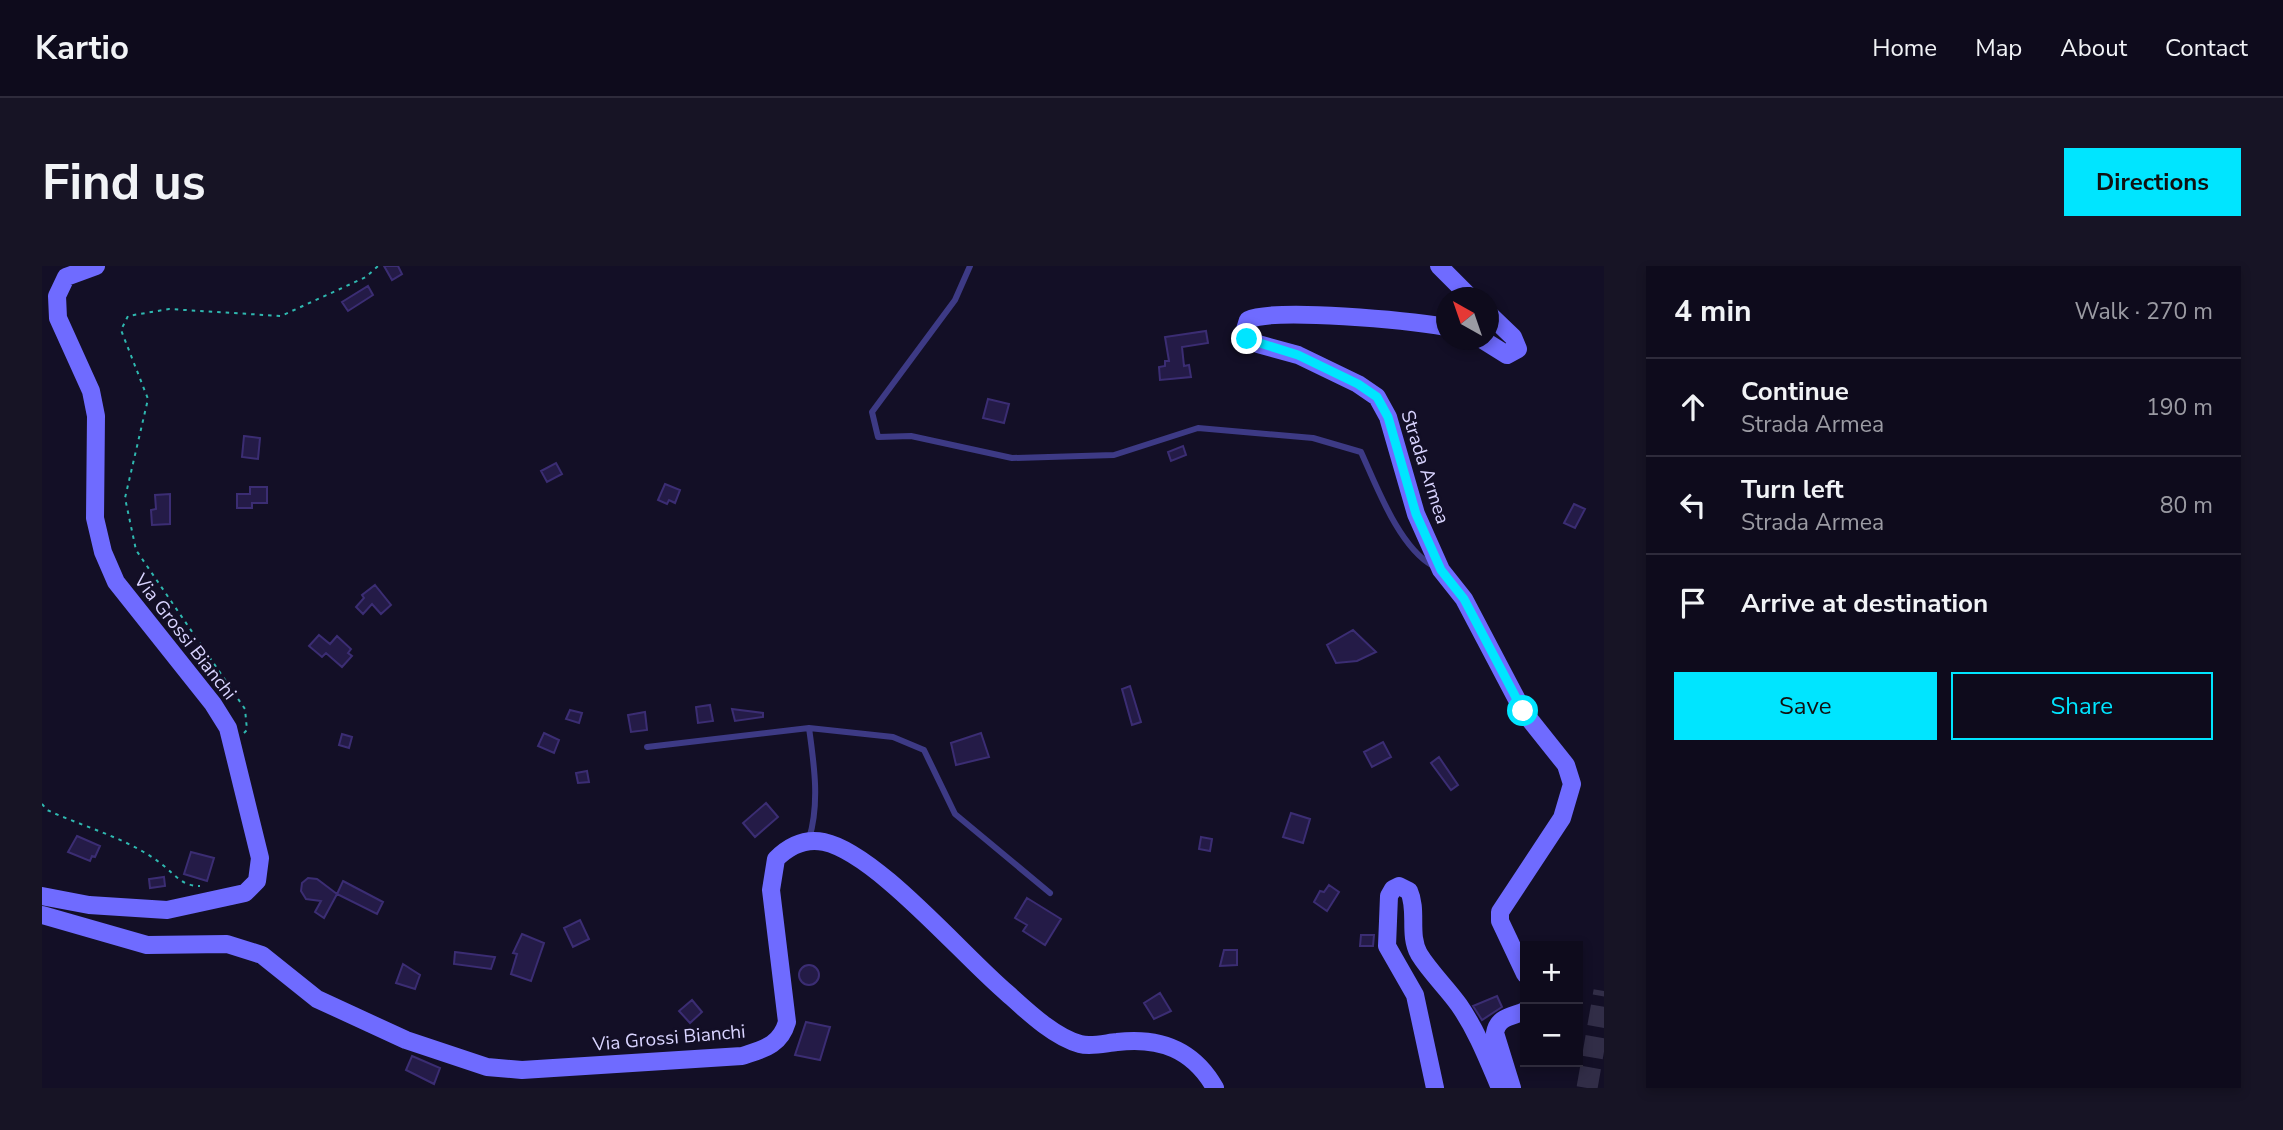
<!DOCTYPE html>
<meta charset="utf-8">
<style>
body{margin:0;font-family:"Nunito Sans",sans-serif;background:#171425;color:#f1f3f6}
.controls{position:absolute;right:21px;bottom:21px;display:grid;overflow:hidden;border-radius:0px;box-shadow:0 4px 10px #0003}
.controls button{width:63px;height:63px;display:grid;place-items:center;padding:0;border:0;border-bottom:2px solid #2e2b3b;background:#0e0b1c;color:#f1f3f6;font:35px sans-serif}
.compass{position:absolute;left:1394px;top:21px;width:63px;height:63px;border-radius:50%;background:#0e0b1c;box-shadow:0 4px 10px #0003;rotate:320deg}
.stop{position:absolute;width:21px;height:21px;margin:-16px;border:5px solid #00e5ff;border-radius:50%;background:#fff}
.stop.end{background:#00e5ff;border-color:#fff;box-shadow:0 2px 7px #0008}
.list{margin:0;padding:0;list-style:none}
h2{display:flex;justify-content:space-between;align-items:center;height:91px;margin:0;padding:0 28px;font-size:30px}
h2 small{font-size:23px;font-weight:400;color:#9b9ba3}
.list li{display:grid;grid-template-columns:46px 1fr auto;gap:21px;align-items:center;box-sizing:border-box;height:98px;padding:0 28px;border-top:2px solid #2e2b3b}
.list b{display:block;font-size:26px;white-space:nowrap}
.list p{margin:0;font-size:23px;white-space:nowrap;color:#9b9ba3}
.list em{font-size:23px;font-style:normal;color:#9b9ba3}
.actions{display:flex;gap:14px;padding:21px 28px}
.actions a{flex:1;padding:16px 0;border:2px solid #00e5ff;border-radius:0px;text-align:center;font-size:24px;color:#00e5ff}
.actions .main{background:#00e5ff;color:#111}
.icon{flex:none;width:38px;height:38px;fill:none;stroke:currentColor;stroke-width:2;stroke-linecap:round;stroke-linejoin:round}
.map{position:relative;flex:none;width:1562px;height:822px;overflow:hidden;border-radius:0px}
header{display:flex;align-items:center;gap:42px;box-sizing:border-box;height:98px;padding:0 35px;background:#0e0b1c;border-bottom:2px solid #2e2b3b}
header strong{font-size:33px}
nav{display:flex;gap:38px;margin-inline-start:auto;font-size:24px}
.intro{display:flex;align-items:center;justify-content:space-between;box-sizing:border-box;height:168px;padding:0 42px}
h1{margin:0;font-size:49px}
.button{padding:18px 32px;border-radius:0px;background:#00e5ff;color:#111;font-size:24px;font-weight:700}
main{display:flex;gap:42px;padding:0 42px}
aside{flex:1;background:#0e0b1c;border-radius:0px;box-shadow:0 4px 10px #0003}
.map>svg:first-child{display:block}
</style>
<header>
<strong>Kartio</strong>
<nav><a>Home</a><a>Map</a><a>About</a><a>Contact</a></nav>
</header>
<div class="intro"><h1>Find us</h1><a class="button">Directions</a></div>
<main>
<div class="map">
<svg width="1562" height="822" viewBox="0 0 1562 822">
<rect width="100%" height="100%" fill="#130f26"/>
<path fill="#241b47" stroke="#3b2d73" stroke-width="2" d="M342 0H356L360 8 350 14Z
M326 20 331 29 306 45 300 36Z
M1164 65 1166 77 1140 81 1142 100 1147 99 1149 111 1118 114 1117 101 1123 100V95H1127L1123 71Z
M946 133 967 138 962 157 941 152Z
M202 170 218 172 216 193 200 191Z
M1141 180 1144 189 1129 195 1126 186Z
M514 197 520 208 505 216 499 205Z
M623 218 638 224 633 237 627 234 625 238 616 234Z
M208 221H225V237H210V242H195V228H208Z
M128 228V258L110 259 109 244 114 243 113 229Z
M1532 238 1543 243 1533 262 1522 257Z
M333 319 349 339 339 348 330 338 321 348 314 341 322 332 320 329Z
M1311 364 1334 386 1315 395 1294 397 1285 379Z
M277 369 288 378 295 370 309 383 306 387 310 390 300 401 284 387 280 391 267 380Z
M1088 420 1099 456 1090 459 1080 423Z
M668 439 671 455 656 457 654 441Z
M690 443 721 447V451L693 455Z
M528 444 540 447 537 457 524 453Z
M603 446 605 464 589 466 586 449Z
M502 467 517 474 512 487 496 480Z
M939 467 947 491 914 499 909 477Z
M300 468 310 471 307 482 297 479Z
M1341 476 1349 491 1330 501 1322 486Z
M1397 491 1416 519 1409 524 1389 497Z
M545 505 547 516 536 517 534 507Z
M724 537 736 551 713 571 701 557Z
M1249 547 1268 553 1261 577 1241 571Z
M35 570 58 580 53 591 50 590 48 595 26 586Z
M1159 571 1170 573 1168 585 1157 583Z
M149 586 172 592 165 615 142 608Z
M122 611 123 620 108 622 107 613Z
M266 612 275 613 295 628 282 652 273 646 279 635 264 633 259 625 260 617Z
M301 615 341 636 335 648 295 628Z
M1287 619 1297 626 1285 645 1272 636 1278 625 1282 626Z
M985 632 1019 653 1003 679 981 665 985 659 973 652Z
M538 654 547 673 531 681 522 662Z
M480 668 502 677 489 715 469 708 475 688 471 687Z
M1319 669H1332L1331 680H1318Z
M1182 684H1195V699L1178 700Z
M413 686 453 691 449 703 412 698Z
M361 698 378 709 373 723 354 717Z
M757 709a10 10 0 1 1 20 0a10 10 0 1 1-20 0Z
M1118 727 1129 745 1112 753 1102 737Z
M1455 730 1460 741 1440 754 1431 740Z
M650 734 660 746 648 757 637 745Z
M764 756 788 761 778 794 753 789Z
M370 790 398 802 392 818 364 804Z"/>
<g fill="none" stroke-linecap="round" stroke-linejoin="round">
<path stroke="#312d47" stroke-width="21" stroke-dasharray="21 10" stroke-linecap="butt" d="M1545 822 1562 725"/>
<path stroke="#2fb8b0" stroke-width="2" stroke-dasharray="3.5 5" stroke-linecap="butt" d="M202 467 205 464 203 443 94 284 83 232 106 133 79 64 86 50 127 43 239 50 324 11 336 0
M0 538 5 544C44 562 89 573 122 600 135 611 141 620 158 620"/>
<path stroke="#3d3a85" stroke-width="6" d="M928 0 913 34 830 146 836 171 869 170 970 192 1072 189 1156 162 1271 172 1319 186C1335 221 1357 281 1391 300
M767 462 851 471 882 484 913 548 1008 627
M605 481 767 462C772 498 778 537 767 573"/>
<path stroke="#6f6bff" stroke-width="18" d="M1397 0 1429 32
M1405 61C1369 55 1233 41 1206 54L1202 67 1216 78 1256 89 1316 118 1335 131 1346 151 1374 248 1399 304 1422 333 1481 445 1524 499 1530 518 1520 552 1458 646V655L1483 708
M1441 74 1465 89 1476 83 1471 71 1447 48
M0 630 47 639 125 644 203 627 215 615 218 592 186 462 171 438 74 316 61 286 53 252 54 150 49 125 16 52 15 30 24 11 54 0
M0 649 105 679 185 678 220 689 275 733 364 774 445 801 480 804 700 790C721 783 738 780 745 756L729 624 734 593C747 580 763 572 782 576 834 587 921 690 965 727 985 745 1012 771 1038 778 1049 781 1064 777 1075 776 1118 771 1151 783 1173 822
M1393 822 1373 729 1345 680 1347 630 1351 623 1357 620 1367 625C1376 645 1366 668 1377 688 1388 706 1405 722 1417 739 1435 765 1446 794 1458 822
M1470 822 1453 767C1456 750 1470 751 1483 745"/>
</g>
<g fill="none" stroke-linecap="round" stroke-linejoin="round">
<path stroke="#00e5ff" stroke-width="9" d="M1205 73 1256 89 1316 118 1335 131 1346 151 1374 248 1399 304 1422 333 1481 445"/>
</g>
<g text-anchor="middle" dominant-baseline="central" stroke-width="5" stroke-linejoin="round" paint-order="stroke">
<g font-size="19" fill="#d9d4ff" stroke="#130f26">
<text transform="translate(1383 201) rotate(72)">Strada Armea</text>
<text transform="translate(143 371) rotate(52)">Via Grossi Bianchi</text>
<text transform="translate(627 772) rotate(-5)">Via Grossi Bianchi</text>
</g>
</g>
</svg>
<div class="controls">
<button>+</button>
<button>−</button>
</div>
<svg class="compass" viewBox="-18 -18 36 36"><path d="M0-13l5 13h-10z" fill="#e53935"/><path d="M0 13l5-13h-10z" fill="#9b9ba3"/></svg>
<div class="stop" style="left:1481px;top:445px"></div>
<div class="stop end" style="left:1205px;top:73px"></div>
</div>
<aside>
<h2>4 min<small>Walk · 270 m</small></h2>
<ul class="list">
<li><svg class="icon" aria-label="ahead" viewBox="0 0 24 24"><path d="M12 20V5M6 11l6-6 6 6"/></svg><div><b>Continue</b><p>Strada Armea</p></div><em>190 m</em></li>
<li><svg class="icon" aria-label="left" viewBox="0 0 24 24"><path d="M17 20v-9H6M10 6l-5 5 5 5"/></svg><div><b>Turn left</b><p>Strada Armea</p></div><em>80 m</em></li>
<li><svg class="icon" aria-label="arrive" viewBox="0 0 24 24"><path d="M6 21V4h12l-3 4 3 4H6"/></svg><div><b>Arrive at destination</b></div></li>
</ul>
<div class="actions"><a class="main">Save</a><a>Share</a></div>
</aside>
</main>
